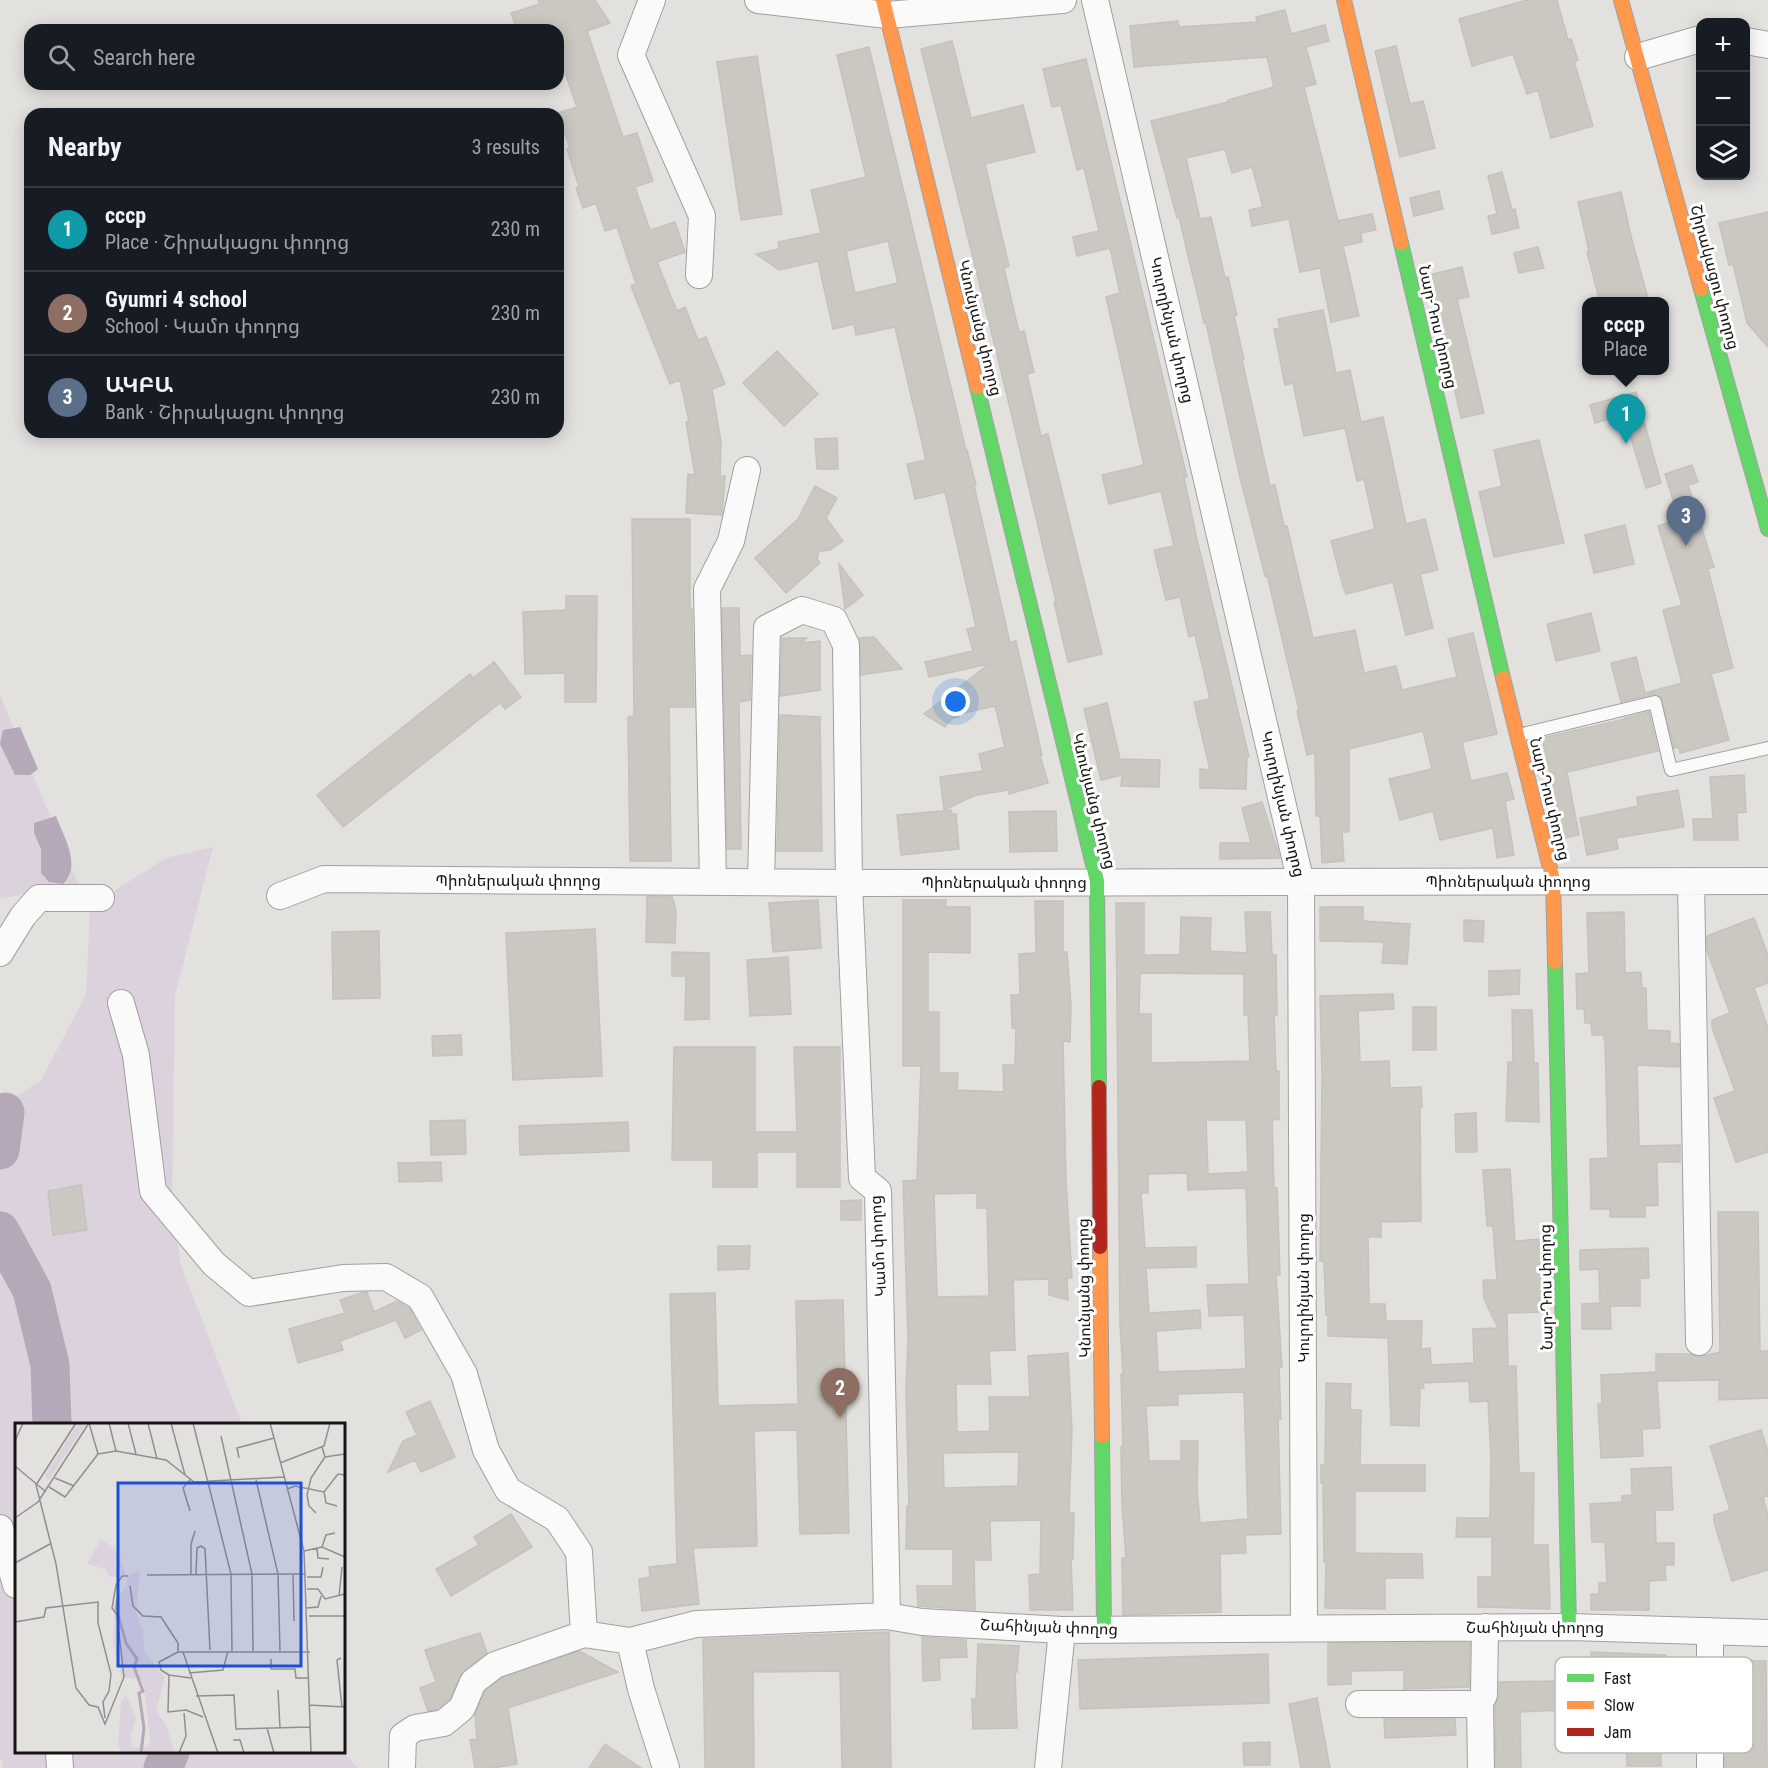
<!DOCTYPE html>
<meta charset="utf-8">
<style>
body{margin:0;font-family:"Roboto Condensed","Noto Sans Armenian",sans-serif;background:#242831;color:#f1f3f6}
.controls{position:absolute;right:18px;top:18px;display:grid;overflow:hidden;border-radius:12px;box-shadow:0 3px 15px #0003}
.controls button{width:54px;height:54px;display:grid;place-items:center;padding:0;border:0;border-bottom:2px solid #363941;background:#171b24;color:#f1f3f6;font:30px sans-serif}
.you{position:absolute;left:956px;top:702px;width:21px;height:21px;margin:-15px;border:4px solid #fff;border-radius:50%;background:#1a73e8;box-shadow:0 0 0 9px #1a73e833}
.badge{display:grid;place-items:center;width:39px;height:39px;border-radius:50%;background:#0f766e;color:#fff;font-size:20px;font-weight:700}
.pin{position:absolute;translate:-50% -50px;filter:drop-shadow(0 2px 3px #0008)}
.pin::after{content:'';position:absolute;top:32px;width:21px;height:18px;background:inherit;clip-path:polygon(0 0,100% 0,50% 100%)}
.popup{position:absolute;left:1582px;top:297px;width:87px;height:78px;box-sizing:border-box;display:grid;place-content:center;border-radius:12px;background:#171b24;filter:drop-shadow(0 2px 4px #0005);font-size:20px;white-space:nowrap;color:#9ea1a6}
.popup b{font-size:22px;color:#f1f3f6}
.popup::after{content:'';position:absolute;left:50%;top:100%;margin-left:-12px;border:12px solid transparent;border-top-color:#171b24}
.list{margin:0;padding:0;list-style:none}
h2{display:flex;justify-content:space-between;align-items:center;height:78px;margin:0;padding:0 24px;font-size:26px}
h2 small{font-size:20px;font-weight:400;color:#9ea1a6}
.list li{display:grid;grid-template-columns:39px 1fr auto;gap:18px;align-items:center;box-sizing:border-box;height:84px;padding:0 24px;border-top:2px solid #363941}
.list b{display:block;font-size:22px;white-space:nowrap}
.list p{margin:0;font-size:20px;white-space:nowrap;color:#9ea1a6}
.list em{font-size:20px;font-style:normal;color:#9ea1a6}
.icon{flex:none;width:33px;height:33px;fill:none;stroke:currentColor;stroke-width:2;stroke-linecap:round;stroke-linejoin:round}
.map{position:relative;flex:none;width:1768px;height:1768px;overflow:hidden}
.search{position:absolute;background:#171b24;box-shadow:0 3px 15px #0003;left:24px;top:24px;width:540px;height:66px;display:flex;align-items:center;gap:15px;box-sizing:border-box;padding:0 21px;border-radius:18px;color:#9ea1a6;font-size:22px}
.panel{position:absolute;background:#171b24;box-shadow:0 3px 15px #0003;left:24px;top:108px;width:540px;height:330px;border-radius:18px}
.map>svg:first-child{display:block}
</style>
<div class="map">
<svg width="1768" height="1768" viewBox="0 0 1768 1768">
<rect width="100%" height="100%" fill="#e3e1de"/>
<path fill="#dcd2de" d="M0 695 78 884 0 899Z
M213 847 175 996 172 1208 181 1265 242 1424H16V1752H343L358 1768H3L0 1755V1108L41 1080 86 995 90 906 166 858Z"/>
<path fill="#b5a8b9" d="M20 727 38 769 30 775H15L0 744 3 730Z
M56 816C64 838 82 865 63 884L49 882 41 873V849L34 833V823Z"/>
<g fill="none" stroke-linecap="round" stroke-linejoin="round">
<path stroke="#b5a8b9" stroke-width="39" d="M0 1150 5 1112
M0 1231 32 1290 50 1365 52 1424
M163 1768 170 1752"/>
</g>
<path fill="#cbc8c2" stroke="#c4c2c0" stroke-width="1.5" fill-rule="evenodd" d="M538 0H595L610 23 587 31 623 137 637 133 653 181 635 187 650 230 675 222 685 252 657 262 677 311 685 307 698 340 706 337 725 384 712 389 721 442 720 476H725L722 515 686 513 688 474 695 475 686 422 689 421 680 380 670 384 631 286 636 284 617 227 605 231 596 203 583 208 576 188 579 187 567 149 570 148 558 113 577 107 563 67 558 69V30H517L511 13 540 4Z
M1527 0H1557L1568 40 1571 39 1578 60 1574 61 1593 126 1551 138 1538 90 1527 94 1513 54 1472 66 1459 19Z
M1285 10 1291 34 1325 25 1329 41 1306 47 1316 84 1304 87 1338 221 1372 214 1376 230 1361 233 1362 242 1343 246 1359 316 1331 322 1320 268 1300 272 1289 219 1252 226 1249 210 1263 207 1252 167 1232 173 1225 149 1186 158 1200 219 1211 217 1225 278 1228 277 1237 315 1234 316 1244 359 1242 360 1270 486 1275 485 1284 526H1287L1313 638 1355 630 1364 673 1396 666 1402 690 1457 677 1448 639 1473 633 1497 734 1462 742 1471 781 1507 773 1514 799 1505 801 1514 855 1497 858 1493 828 1440 840 1433 811 1400 820 1389 779 1432 769 1423 731 1349 749V832H1342L1344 861 1322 863 1320 816H1316L1315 753 1307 755 1297 711 1299 710 1267 575 1265 576 1239 473 1206 323H1204L1179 217 1177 218 1151 121 1228 102V100L1274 87 1267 57 1134 67 1130 26 1178 21 1179 27 1257 22 1256 17Z
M952 41 971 118 1023 105 1035 152 985 164 1009 266 1004 268 1019 332 1024 331 1034 372 1027 374 1041 436 1048 434 1102 654 1068 662 1054 602H1056L1003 379 921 49Z
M1396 46 1410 104 1423 101 1435 148 1400 157 1375 51Z
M869 47 966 450H967L976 485H974L1010 643 1016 641 1042 755H1040L1048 783 1009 794V790L976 795 944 810 940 777 983 771 979 754 1005 747 995 706 959 714V717L951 719 945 727 924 714 989 664 929 677 925 662 973 651 967 629 976 627 945 492 915 499 907 464 926 460 895 327 856 335 854 324 833 329 818 261 779 270 756 254 779 249 778 242 821 233 811 190 866 177 837 55ZM888 241 898 283 855 293 846 251Z
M757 56 782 214 741 220 717 62Z
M1086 59 1187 477H1184L1196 535 1249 757H1247L1246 789 1200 788V769L1210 770 1194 702 1210 699 1195 635 1189 637 1180 597 1166 600 1154 550 1174 546 1161 491 1109 504 1102 475 1144 465 1106 297 1120 293 1110 248 1077 256 1073 237 1099 231 1084 168 1077 170 1061 105 1052 107 1043 69Z
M1502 172 1512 210 1515 209 1519 228 1492 234 1488 216 1497 214 1488 176Z
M1439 191 1443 209 1414 216 1410 198Z
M1621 192 1632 240 1649 302H1600L1587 252 1589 251 1578 202Z
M1768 212V347L1747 323 1733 264 1729 265 1719 223Z
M1538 247 1544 268 1519 273 1514 253Z
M1462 267 1469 297 1457 299 1484 413 1461 418 1429 275Z
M1323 310 1336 373 1350 370 1361 422 1383 417 1406 524 1425 519 1438 570 1420 574 1433 628 1406 635 1393 582 1346 594 1343 586 1331 541 1375 529 1364 479 1357 481 1345 428 1304 436 1293 383 1285 385 1274 329 1280 328 1278 319Z
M777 351 818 394 784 426 743 383Z
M1636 392 1661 483 1646 488 1624 415 1595 423 1590 405Z
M837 438 838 469H817L815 439Z
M1539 440 1564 543 1494 557 1479 492 1502 486 1494 450Z
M1692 465 1698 482 1688 485 1714 567 1708 569 1733 668 1711 674 1729 740 1680 753 1679 747 1674 748 1661 697 1654 694 1621 702 1611 663 1636 657 1645 693 1682 683 1663 610 1682 605 1658 526 1679 519 1665 474Z
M815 486 837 498 826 518 843 541 830 550 819 551 817 559 820 563 786 593 755 558 798 519Z
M632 519H690V609H692L694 707H669L671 861H630L628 717 634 716Z
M1625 525 1634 564 1594 573 1585 535Z
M839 564 863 595 845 609Z
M566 596H597L596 702H565V673L525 674 523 612 566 610Z
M722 608H739L740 656 751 655 750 700 739 702 741 849H727Z
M1591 613 1600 651 1556 661 1547 624Z
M874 637 902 669 861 675 859 638Z
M782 638H807L801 643 820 641V690L780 696Z
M494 662 521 697 505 709 500 703 343 827 317 795 470 674 473 678Z
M1107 703 1120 759 1160 760 1159 787 1121 786 1122 775 1101 780 1084 709Z
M1649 712 1658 751 1567 772 1579 835 1565 838 1563 828 1560 829 1553 801 1556 800 1542 738 1625 719V718Z
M780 715 820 717 822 851H777Z
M1744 775 1746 812 1737 813 1738 840H1694L1693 819H1713L1710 777Z
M1678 790 1684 827 1616 838 1618 849 1587 855 1580 818 1638 806 1637 797Z
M1262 802 1280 858 1220 859V843H1251L1242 808Z
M951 810 952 814H956L959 849 901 855 897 815Z
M1056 811 1057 851 1010 852 1009 812Z
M647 896 672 897 676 910 675 943 646 942Z
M818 900 821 948 773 952 769 903Z
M903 900H946V907H970V953L928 952V1012H939V1073H958L957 1090 1004 1092 1003 1065H1015L1016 1029 1012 1028 1011 995H1020L1019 954 1036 953 1035 901H1063V952H1067L1071 1006 1070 1042 1063 1041 1066 1182 1072 1278H1067L1068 1300 1049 1295V1279L1013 1280 1015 1350 989 1351 991 1384H956L957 1432 990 1431 989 1397H1030L1028 1356 1068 1353 1072 1430 1069 1513H1074L1073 1559H1071L1073 1610H1030L1029 1575 1040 1574 1041 1520 990 1521 991 1560H974L975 1610 918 1606 917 1586H953V1549H906L907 1506H909L906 1391 908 1340 903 1181 917 1180 921 1066H903ZM977 1193V1208H987L989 1296 937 1297 934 1194ZM1019 1452 1018 1486 944 1488 943 1453Z
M1116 903H1144V955H1180L1181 917 1211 918 1210 951 1247 953 1245 912H1270L1272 955H1276L1277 1015H1274L1276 1071H1279V1119L1272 1120 1274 1188H1277L1280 1275H1276L1282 1367H1279L1281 1419H1278L1281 1534 1245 1535 1246 1553 1220 1554 1221 1612 1123 1615 1122 1558H1126L1122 1506 1121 1447H1123L1121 1374H1123L1120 1324ZM1140 973 1244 974V1015H1248L1250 1061 1151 1063V1014H1139ZM1206 1120H1246L1248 1172 1208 1174ZM1187 1173 1188 1190 1246 1188 1249 1284 1207 1285 1209 1316 1244 1315 1246 1369 1158 1372 1156 1331 1201 1328 1200 1310 1149 1313 1146 1268 1196 1267V1247L1145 1248 1141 1193H1148V1174ZM1244 1392 1248 1519 1200 1523 1197 1489 1198 1441H1181V1461H1149L1146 1406 1178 1405V1394Z
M1320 907H1363V921L1410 924 1407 964 1382 963 1384 942 1320 941Z
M1624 912 1625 973 1641 972 1642 988H1646L1647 1030 1670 1031V1043L1679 1044V1067L1637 1065 1639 1146 1680 1145V1162H1657L1658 1205 1645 1206V1217H1610V1209H1591L1590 1159 1608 1158 1605 1041 1603 1035H1592L1591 1023H1585L1584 1009H1577L1576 974 1589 973 1587 913Z
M1754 918 1768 955V983L1754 988 1768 1028V1152L1736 1162 1714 1098 1735 1091 1712 1027V1020L1730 1013 1707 951V936Z
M1464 920 1484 921 1483 942 1464 941Z
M595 929 602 1076 513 1080 506 933Z
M379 931 380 998 333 999 332 932Z
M672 952 709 953V1019L685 1020 686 976H672Z
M788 957 791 1014 750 1016 747 960Z
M1520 970 1519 994 1489 996V971Z
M1393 994 1394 1009 1358 1011 1360 1062 1389 1061 1390 1088 1421 1087 1422 1107H1420L1421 1221 1381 1222V1237H1368L1369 1304H1385L1386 1321H1422L1421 1349 1430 1348 1431 1365 1474 1363 1473 1329 1498 1328 1484 1299 1483 1280H1497L1493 1226H1487L1483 1170 1510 1169 1515 1241 1542 1239 1544 1312 1507 1313 1508 1366H1516L1519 1473H1534L1533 1545H1548L1550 1609 1478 1607V1577H1492V1537H1456L1457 1518H1490L1491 1457 1488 1401 1470 1402 1469 1381 1423 1383 1424 1388H1420L1419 1426 1391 1425 1388 1338 1328 1336V1315H1326L1324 1261H1320L1322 1076 1320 996Z
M1413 1007H1436V1050H1413Z
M1512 1010H1532L1534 1063H1538L1539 1122 1506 1121 1508 1062H1513Z
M461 1035 462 1055 433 1056 432 1036Z
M674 1047H755V1132H797L794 1047H840V1187H797V1152H757V1187H713V1160H672Z
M1476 1113 1477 1152H1456L1455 1114Z
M465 1120 466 1154 431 1155 430 1121Z
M628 1122 629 1151 520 1155 519 1126Z
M441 1162 442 1181 399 1182 398 1163Z
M81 1185 87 1230 53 1235 48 1191Z
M861 1200V1220H841V1201Z
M1718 1212H1758L1760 1351H1768V1398L1719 1400V1380L1657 1381 1660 1428 1642 1429 1643 1456 1601 1458 1598 1404H1602L1601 1375 1656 1372V1354H1690L1700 1357 1720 1352Z
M718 1246H750L749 1269 718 1270Z
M1648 1248 1649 1278H1640V1306H1610L1611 1329H1582V1304L1600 1303 1599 1269 1580 1270V1250Z
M367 1292 374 1312 397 1301 409 1308 421 1330 405 1338 396 1320 340 1341 343 1350 298 1363 289 1329 345 1313 340 1300 361 1293Z
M715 1293 718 1406 798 1404 796 1301 843 1300 849 1533 800 1534 797 1430 754 1431 757 1546 693 1548 699 1604 642 1611 639 1579 650 1577 649 1567 677 1564 670 1294Z
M1326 1383 1351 1384 1350 1410H1361L1360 1465H1425V1491H1355V1553L1422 1554 1423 1578H1385V1609L1325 1608 1326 1562H1324L1323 1483H1321V1465H1325Z
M430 1401 455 1457 421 1472 415 1460 388 1472 403 1441 417 1435 406 1412Z
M1761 1430 1768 1451V1496L1763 1497 1768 1515V1570L1732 1581 1714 1522V1515L1730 1510 1710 1446Z
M1671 1467 1673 1510H1655L1656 1543H1674V1565H1665L1666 1580 1649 1581V1610H1591V1594H1599V1583H1607L1605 1542H1592L1590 1504 1622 1502V1496L1632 1495 1631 1469Z
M511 1514 532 1547 451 1596 436 1569 479 1545 474 1537Z
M889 1632 891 1768H842L840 1671 753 1672 754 1768H705L703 1639Z
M480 1633 487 1653 463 1671 450 1699 437 1709 428 1711 420 1688 436 1682 425 1650Z
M922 1637 966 1640 967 1657 939 1658 940 1680 923 1681Z
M1328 1643H1470L1469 1687 1404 1689V1670L1351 1671V1684L1328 1685Z
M978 1644 1019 1646 1017 1672 1015 1671 1017 1728 973 1729 972 1699H976Z
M579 1651 618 1672 508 1708 517 1764 492 1768H475L470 1740 477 1739 475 1715 485 1691 502 1678Z
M1591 1652 1666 1655 1665 1675H1657L1656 1711H1661V1766H1627L1626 1671 1591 1672Z
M1268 1654 1269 1703 1080 1709 1078 1660Z
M1725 1661H1766L1767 1768H1725Z
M1563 1681 1564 1710 1520 1712 1521 1768H1496L1495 1706 1499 1696V1682Z
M1317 1698 1330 1768H1301L1289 1704Z
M1384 1719H1455L1456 1735 1385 1738Z
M1270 1742V1765H1244L1243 1743Z
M605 1744 641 1768H589Z"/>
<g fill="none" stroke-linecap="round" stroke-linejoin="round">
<g stroke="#a2a09e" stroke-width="14">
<path id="lane" d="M1519 735 1655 702 1671 770 1768 748"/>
</g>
<g stroke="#a2a09e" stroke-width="28">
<path id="street" d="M652 0 631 55 702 216 699 275
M758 0 887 15 1063 0
M1095 0 1301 883 1304 1627
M1746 41 1768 45
M1638 57 1700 39
M1691 881 1699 1342
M713 882 707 589 731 541 747 470
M761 882 767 628 802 610 834 620 846 645 849 883 862 1178 878 1191 887 1616
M280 896 324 879 849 883 1768 881
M0 953 23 916 39 898H101
M121 1003 136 1055 153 1191 214 1264 249 1293 343 1278 386 1277 420 1297 464 1374 486 1450 508 1490 557 1519 579 1552 584 1634
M0 1528 16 1585
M1710 1631V1768
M630 1641 641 1689 666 1768
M1480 1702 1481 1768
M1359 1704H1475L1480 1702 1484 1695 1485 1627
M59 1752 60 1768
M402 1768 403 1736 415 1728 444 1723 462 1708 473 1682 495 1665 584 1634 630 1641 696 1624 887 1616 922 1622 1062 1630 1569 1627 1768 1633
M1048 1768 1062 1630"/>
</g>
<g stroke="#a2a09e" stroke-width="16">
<path id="fast" d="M1401 243 1503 678
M1701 289 1768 529
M977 387 1097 881 1099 1087
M1555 962 1569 1627
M1102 1436 1104 1630"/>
</g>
<g stroke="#a2a09e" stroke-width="16">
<path id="slow" d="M883 0 977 387
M1344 0 1401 243
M1621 0 1701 289
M1503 678 1553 880 1555 962
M1100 1247 1102 1436"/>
</g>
<g stroke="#a2a09e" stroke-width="16">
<path id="jam" d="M1099 1087 1100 1247"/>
</g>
<use href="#lane" stroke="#fbfafa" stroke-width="12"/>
<use href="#street" stroke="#fbfafa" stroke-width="26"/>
<use href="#fast" stroke="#63d668" stroke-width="14"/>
<use href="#slow" stroke="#ff974d" stroke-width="14"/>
<use href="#jam" stroke="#b3261e" stroke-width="14"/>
</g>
<g text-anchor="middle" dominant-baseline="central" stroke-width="6" stroke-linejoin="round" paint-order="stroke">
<g font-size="16" fill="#161513" stroke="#fff">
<text transform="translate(1715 277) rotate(75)">Շիրակացու փողոց</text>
<text transform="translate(1438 327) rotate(77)">Նար-Դոս փողոց</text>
<text transform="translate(980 328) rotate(76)">Կնունյանց փողոց</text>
<text transform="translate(1172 330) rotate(77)">Կուրղինյան փողոց</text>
<text transform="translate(1550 799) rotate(76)">Նար-Դոս փողոց</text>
<text transform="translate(1094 801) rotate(76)">Կնունյանց փողոց</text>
<text transform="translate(1283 804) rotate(77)">Կուրղինյան փողոց</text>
<text x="518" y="880">Պիոներական փողոց</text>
<text x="1508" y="881">Պիոներական փողոց</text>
<text x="1004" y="882">Պիոներական փողոց</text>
<text transform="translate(878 1246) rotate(-93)">Կամո փողոց</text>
<text transform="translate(1546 1287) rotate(-91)">Նար-Դոս փողոց</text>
<text transform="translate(1084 1288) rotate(-91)">Կնունյանց փողոց</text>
<text transform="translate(1303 1288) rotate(-90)">Կուրղինյան փողոց</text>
<text transform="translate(1049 1627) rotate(2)">Շահինյան փողոց</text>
<text x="1535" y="1627">Շահինյան փողոց</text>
</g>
</g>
<g transform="translate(15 1423)">
<rect width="330" height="330" fill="#e3e1de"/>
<path d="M63 0H72L33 58 30 52ZM86 116 100 126 111 151 95 154 90 146 72 141ZM125 147 121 190 128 208 129 228 150 254 141 288 151 302 160 330H106L103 321 106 279 111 272 121 295 115 315 118 324H132L135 318 129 262 122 255H107L98 220 100 178 112 163V153Z" fill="#dcd2de"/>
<path fill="none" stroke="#b5a8b9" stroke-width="3" d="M103 175 101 185 111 220 122 236 119 244 128 268 124 270 129 305 126 330"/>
<path fill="none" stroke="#918f8d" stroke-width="1.5" d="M61 0 21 62 41 141 61 265 74 282 83 284 90 301 109 254 102 192 97 185 101 162 107 153H113M74 0 83 31M94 0 101 28M113 0 121 31M133 0 142 36M156 0 170 52M178 0 216 151 217 228M255 0 289 128 296 330M206 13 237 151 238 228M0 18 8 0M307 24 310 34 330 31M83 31 101 28 151 37 179 59 269 54M224 35 222 25 259 15M265 40 309 23 315 0M0 43 31 69M40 55 59 63M241 57 263 151 265 228M34 64 50 74 83 31M272 66 280 63 309 69 323 51 330 52M309 69 311 80 322 83M175 88 168 65 175 57M301 90 294 83 292 72 296 55 310 34M0 95 23 79 74 0M307 124 311 112 320 110M302 125 303 135 314 136M289 128 307 124 330 134M0 140 35 121M176 151V121L180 108M181 151 182 125 186 123 190 126 195 227M278 151 279 198M132 152 291 151M292 154H306L308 144M115 163 118 183 128 193 146 194 163 220V229M292 166H303L310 176 330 171M324 173 327 144M292 185 303 184 306 173M294 193H330M0 199 29 194 31 185 83 179V200L96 251 94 268 88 279 90 295M168 229 203 330M326 235 322 237 327 284M256 236V246H280L281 255H294M174 250 208 247 213 228M154 252 146 247 144 239 163 229H295M176 255 154 252 153 289 171 287 188 294M263 267 265 305M181 273 219 272 221 306 295 304M294 282 330 284M252 305 259 330M218 317H225L229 330M164 330 171 313 169 290"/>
<path fill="#1d4ed8" fill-opacity="0.15" stroke="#1d4ed8" stroke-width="3" d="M103 60H286V243H103Z"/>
<rect width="330" height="330" fill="none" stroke="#161513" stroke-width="3"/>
</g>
<rect x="1555" y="1657" width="198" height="96" rx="9" fill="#fff" stroke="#b9b9b8" stroke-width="1.5"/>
<rect x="1567" y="1674" width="27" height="8" fill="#63d668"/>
<rect x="1567" y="1701" width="27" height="8" fill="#ff974d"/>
<rect x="1567" y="1728" width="27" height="8" fill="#b3261e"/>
<g font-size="16" fill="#161513">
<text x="1604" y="1684">Fast</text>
<text x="1604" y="1711">Slow</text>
<text x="1604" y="1738">Jam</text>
</g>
</svg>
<div class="controls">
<button>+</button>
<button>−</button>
<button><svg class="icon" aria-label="layers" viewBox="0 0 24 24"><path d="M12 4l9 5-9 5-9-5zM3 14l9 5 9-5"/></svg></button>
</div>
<div class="you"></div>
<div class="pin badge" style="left:1626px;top:444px;background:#0f9aa8">1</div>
<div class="popup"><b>ссср</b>Place</div>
<div class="pin badge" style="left:840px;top:1418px;background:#8d6e63">2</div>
<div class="pin badge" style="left:1686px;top:546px;background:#5c6f8a">3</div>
<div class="search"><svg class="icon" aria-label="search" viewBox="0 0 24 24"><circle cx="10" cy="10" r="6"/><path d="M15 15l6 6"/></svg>Search here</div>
<section class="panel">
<h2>Nearby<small>3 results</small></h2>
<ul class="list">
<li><span class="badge" style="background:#0f9aa8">1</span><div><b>ссср</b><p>Place · Շիրակացու փողոց</p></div><em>230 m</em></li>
<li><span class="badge" style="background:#8d6e63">2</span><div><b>Gyumri 4 school</b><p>School · Կամո փողոց</p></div><em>230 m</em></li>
<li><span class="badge" style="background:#5c6f8a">3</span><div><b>ԱԿԲԱ</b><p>Bank · Շիրակացու փողոց</p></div><em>230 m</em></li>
</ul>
</section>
</div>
